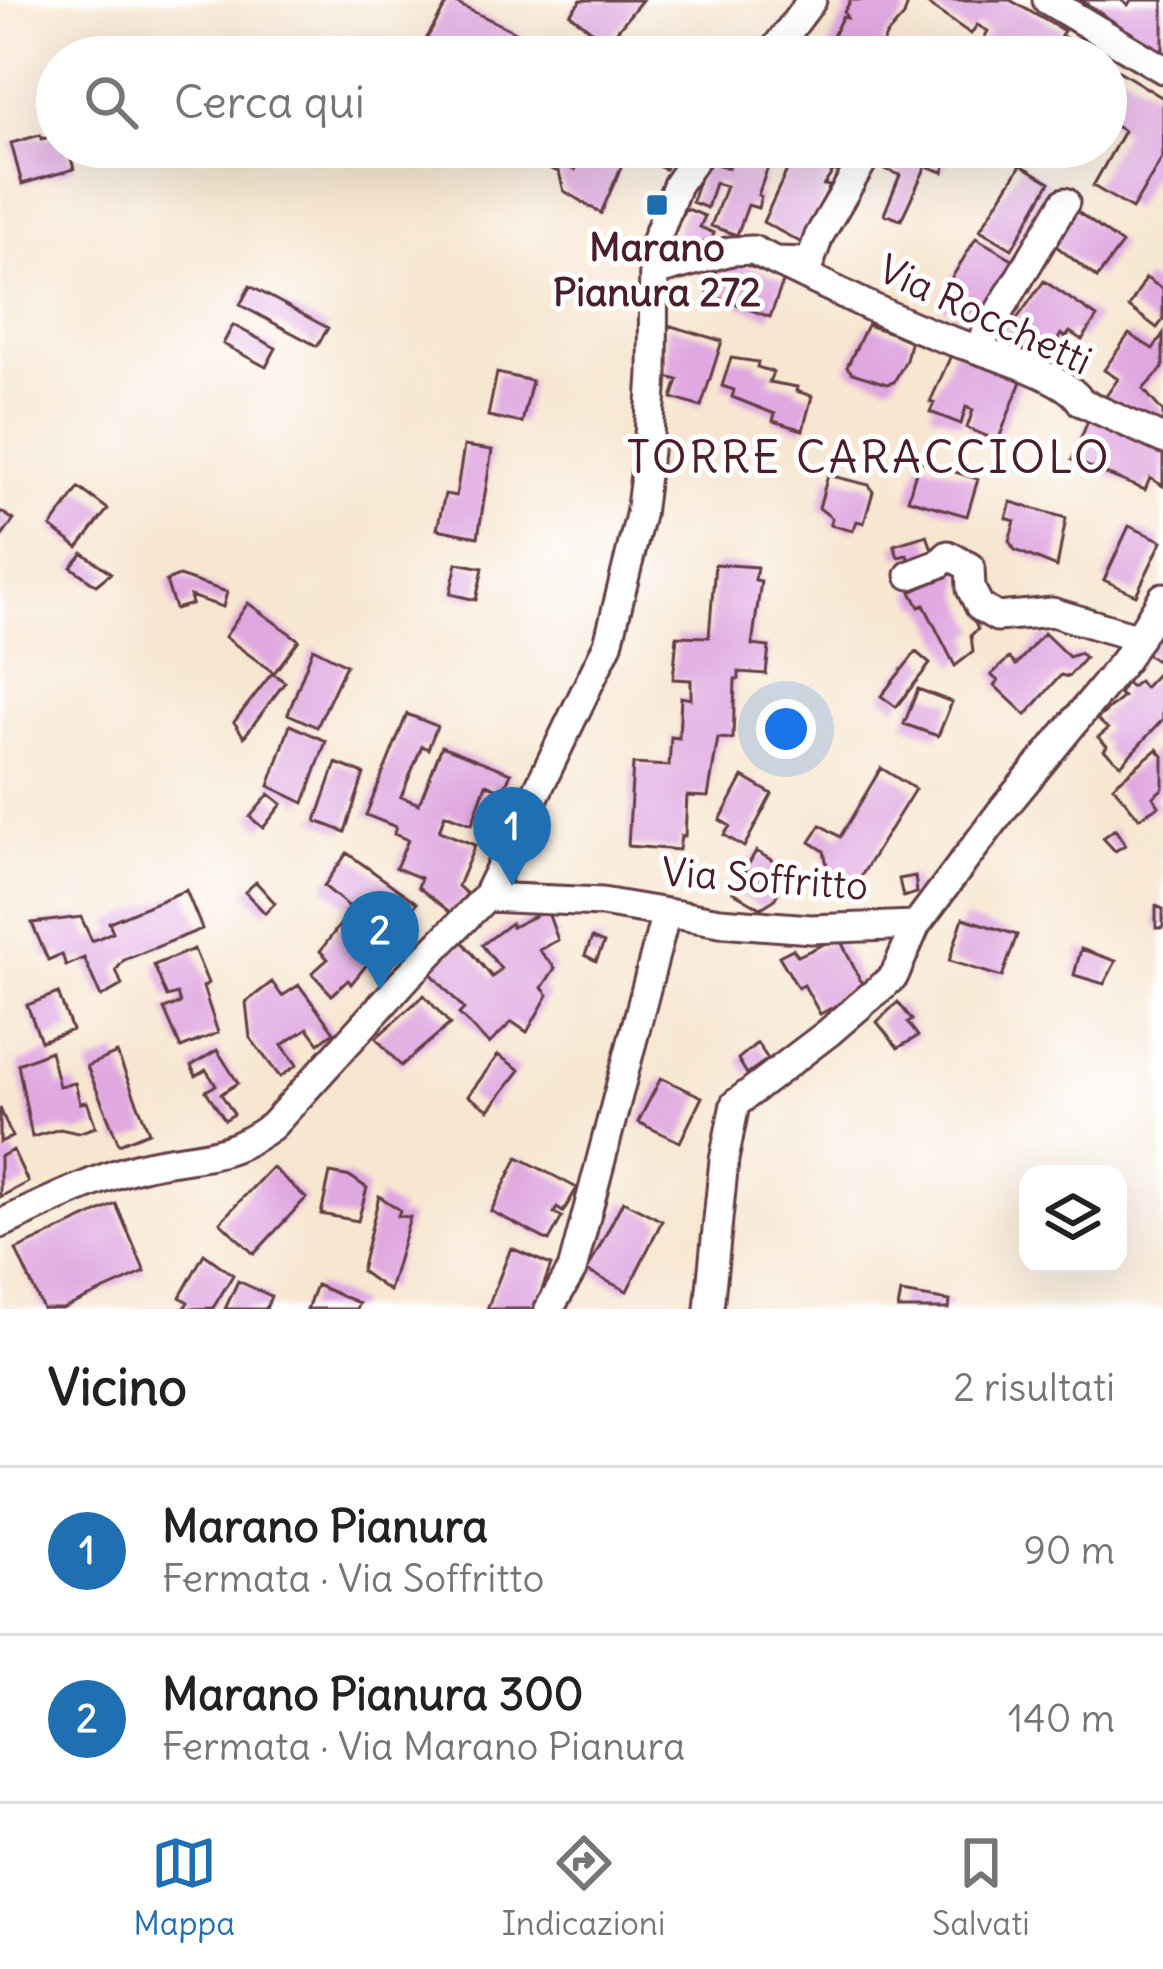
<!DOCTYPE html>
<html lang="it">
<meta charset="utf-8">
<style>
body{margin:0;font-family:Delius,sans-serif;background:#f6f6f6;color:#222}
.controls{position:absolute;right:36px;bottom:36px;display:grid;overflow:hidden;border-radius:24px;box-shadow:0 12px 48px #0002}
.controls button{width:108px;height:108px;display:grid;place-items:center;padding:0;border:0;border-bottom:3px solid #e0e0e0;background:#fff;color:#222;font:60px sans-serif}
.you{position:absolute;left:786px;top:729px;width:42px;height:42px;margin:-30px;border:9px solid #fff;border-radius:50%;background:#1a73e8;box-shadow:0 0 0 18px #1a73e833}
.badge{display:grid;place-items:center;width:78px;height:78px;border-radius:50%;background:#1f6fb2;color:#fff;font-size:39px;font-weight:700}
.pin{position:absolute;translate:-50% -99px;filter:drop-shadow(0 3px 6px #0008)}
.pin::after{content:'';position:absolute;top:63px;width:42px;height:36px;background:inherit;clip-path:polygon(0 0,100% 0,50% 100%)}
.list{margin:0;padding:0;list-style:none}
h2{display:flex;justify-content:space-between;align-items:center;height:156px;margin:0;padding:0 48px;font-size:51px}
h2 small{font-size:39px;font-weight:400;color:#767676}
.list li{display:grid;grid-template-columns:78px 1fr auto;gap:36px;align-items:center;box-sizing:border-box;height:168px;padding:0 48px;border-top:3px solid #e0e0e0}
.list b{display:block;font-size:45px;white-space:nowrap}
.list p{margin:0;font-size:39px;white-space:nowrap;color:#767676}
.list em{font-size:39px;font-style:normal;color:#767676}
.icon{flex:none;width:66px;height:66px;fill:none;stroke:currentColor;stroke-width:2;stroke-linecap:round;stroke-linejoin:round}
.map{position:relative;flex:none;width:1163px;height:1309px;overflow:hidden}
.search{position:absolute;background:#fff;box-shadow:0 12px 48px #0002;left:36px;right:36px;top:36px;height:132px;display:flex;align-items:center;gap:30px;box-sizing:border-box;padding:0 42px;border-radius:66px;color:#767676;font-size:45px}
.sheet{height:492px;background:#fff}
nav{display:flex;justify-content:space-around;align-items:center;box-sizing:border-box;height:168px;border-top:3px solid #e0e0e0;background:#fff;font-size:33px;color:#767676}
nav a{display:grid;justify-items:center;gap:6px}
nav .on{color:#1f6fb2}
.map>svg:first-child{display:block}
</style>
<div class="map">
<svg width="1163" height="1309" viewBox="0 0 1163 1309">
<rect width="100%" height="100%" fill="#fff"/>
<filter id="ink" filterUnits="userSpaceOnUse"><feTurbulence type="fractalNoise" baseFrequency=".00833" numOctaves="2"/><feDisplacementMap in="SourceGraphic" scale="24" xChannelSelector="R" yChannelSelector="G"/><feConvolveMatrix kernelMatrix="1 2 1 2 8 2 1 2 1" color-interpolation-filters="sRGB"/></filter>
<filter id="wash" filterUnits="userSpaceOnUse"><feTurbulence type="fractalNoise" baseFrequency=".004" numOctaves="4" result="noise"/><feDisplacementMap in="SourceGraphic" scale="48" xChannelSelector="R" yChannelSelector="G"/><feGaussianBlur stdDeviation="2.7" result="paint"/><feColorMatrix in="noise" values="0 0 0 0 0 0 0 0 0 0 0 0 0 0 0 0 0 1.4 0 .05"/><feComposite in="paint" operator="in"/></filter>
<g filter="url(#wash)">
<rect width="100%" height="100%" fill="#f7e6d0"/>
<g id="blocks">
<path fill="#e0a8e0" d="M449 0 520 34 522 42 514 57H451L424 43Z
M581 0H642L607 43 570 14Z
M851 0H909L904 16 886 36 878 57H823L842 17 847 18 844 12Z
M921 0H1010L1064 31 1061 35 1096 57H973L988 31 977 25 971 34Z
M1081 0H1121L1128 5 1131 0H1163V55Z
M700 38 710 43 713 38 746 57H689Z
M793 45H801L822 57H784Z
M1106 63 1163 98V157L1132 209 1093 186 1124 131 1106 121Z
M40 135 42 139 57 135V147H68L74 169 22 184 11 143Z
M493 147H567L561 164 575 170 591 147H609L625 158 601 213 564 191 559 172Z
M650 147 674 150 665 169 645 161Z
M778 147H834L850 161 843 175 834 170 824 185 830 186 802 243 763 222 794 155Z
M883 147H915L947 160 943 172 926 166 901 220 884 214 900 175 873 165Z
M732 153 769 164 758 195 761 196 758 208 748 205 737 235 711 226 726 186 715 183 707 208 692 202 705 160 728 168Z
M1021 165 1050 182 1012 249 980 230Z
M1071 207 1122 244 1097 278 1047 239Z
M685 208 705 216 700 227 714 233 711 241 701 245 695 240 689 251 670 244Z
M976 238 1016 261 977 327 937 302Z
M720 262 740 263 784 279 770 317 708 294Z
M1146 278 1163 289V320L1157 328 1129 307Z
M1044 281 1097 317 1082 340 1070 332 1066 337 1061 334 1044 365 1004 337Z
M250 286 328 328 317 346 240 305Z
M233 325 276 348 266 367 223 344Z
M668 325 722 341 701 407 672 398 678 380 667 377Z
M867 325 911 339 906 360 894 382 887 384 852 373 847 367Z
M1129 334 1153 349 1163 334V368L1143 389 1163 412V423L1104 399 1118 379 1104 370Z
M954 349 1023 376 998 441 967 428 973 410 966 407 961 424 930 412 934 403 930 402Z
M731 358 758 362 757 367 773 372 769 382 797 387 796 391 812 396 803 430 773 421 775 414 732 397 734 390 722 386Z
M497 373 532 381 522 423 488 416Z
M1090 416 1163 445V486L1150 478 1145 490 1072 460Z
M464 446 492 450 478 537 437 529 445 494 456 496Z
M919 461 978 479 967 516 908 499Z
M828 475 869 485 873 492 864 523 857 521 853 531 830 525 832 518 819 508Z
M79 488 108 509 78 548 51 527Z
M1011 502 1066 518 1057 567 1015 550 1009 541 1015 521 1006 518Z
M0 511 14 520 0 539Z
M1129 526 1162 541 1136 595 1104 580Z
M927 535 935 558 910 565 907 555 898 557 894 545Z
M83 553 111 573 96 585 71 567Z
M457 563 483 568 476 600 450 594Z
M715 564 757 567 755 580 761 581 752 645 769 647 766 674 739 672V679H735L733 739 718 738 708 797 687 796 685 836H681L679 850 628 846 633 764 669 766 671 737 679 738 681 697 691 699V680L673 679 677 636 709 637Z
M949 568 951 573 962 568 961 594 978 629 971 635 973 652 955 666 924 605 919 607 911 592 933 582 930 576Z
M179 576 227 592 223 607 190 596 192 604 175 609 166 581Z
M248 603 299 640 274 673 225 637Z
M1163 628V659L1160 663 1143 652Z
M1044 633 1069 657 1080 653 1085 658 1068 677 1061 675 1026 715 994 685 998 681 991 675 1009 658 1016 665Z
M313 648 346 665 317 727 288 714Z
M916 652 930 664 896 707 881 696Z
M1160 671 1163 674V719L1121 765 1104 750 1107 746 1098 737 1108 729 1097 719 1123 697 1119 694 1126 683 1131 687 1139 681 1144 688Z
M272 673 285 682 244 737 234 722Z
M918 689 952 702 938 736 904 724Z
M407 714 437 726 428 749 422 746 401 797 419 804 442 746 511 773 503 791 486 784 472 824 445 814 439 831 475 845 458 886 467 894 451 913 418 887 421 878 396 868 408 840 394 834 396 827 366 815Z
M290 725 326 741 304 803 269 786Z
M1157 749 1163 756V788L1153 797 1159 806 1139 818 1113 786Z
M336 763 364 774 345 832 316 821Z
M881 768 915 789 855 886 828 871 824 851 810 842 821 825 840 837Z
M743 777 772 794 744 847 724 835 730 826 720 820Z
M269 794 282 804 263 828 250 817Z
M1115 829 1125 845 1115 851 1103 838Z
M756 851 790 871 774 900 761 908 733 892Z
M347 853 417 903 351 984 348 980 332 995 312 973 328 959 320 951 352 909 324 886Z
M915 876 917 893 903 897 899 879Z
M256 882 275 903 265 913 245 892Z
M186 890 202 929 124 960 116 970 122 985 101 997 84 958 66 966 62 954 48 960 32 923 81 917 92 941 113 932 109 922Z
M1156 906 1163 909V928H1156Z
M547 910 558 940 539 950 555 968 542 988 548 995 527 1032 512 1022 489 1044 459 1014 464 1009 428 970 463 942 492 977 501 969 482 945 511 923 512 927Z
M963 918 1017 935 1002 977 949 961Z
M839 937 861 982 862 992 820 1014 804 985 798 988 779 956 793 949 798 956Z
M592 938 604 943 596 961 585 955Z
M194 949 208 983 203 987 218 1033 181 1048 164 1009 180 1003 177 994 167 997 154 965Z
M1081 949 1116 961 1104 984 1074 975Z
M272 982 282 996 299 985 334 1032 319 1043 308 1028 282 1045 297 1065 280 1077 250 1038 246 1002Z
M58 993 72 1030 41 1041 27 1005Z
M424 995 450 1024 401 1066 376 1038Z
M898 1002 912 1020 908 1023 918 1036 898 1048 877 1022Z
M757 1043 768 1059 747 1074 738 1059Z
M217 1050 238 1083 221 1094 234 1114 225 1120 206 1091 216 1085 206 1070 196 1076 191 1066Z
M50 1051 59 1086 75 1083 80 1103 87 1102 96 1127 78 1133 60 1129 32 1137 18 1064Z
M117 1053 149 1132 119 1144 87 1066Z
M498 1055 520 1070 489 1110 468 1096Z
M661 1078 702 1097 680 1142 638 1122Z
M0 1108 12 1137 0 1142Z
M13 1150 28 1182 0 1197V1157Z
M518 1157 577 1188 563 1212 557 1208 554 1213 562 1217 549 1241 491 1211Z
M272 1167 306 1198 254 1254 220 1222Z
M330 1173 351 1177 367 1188 358 1221 321 1214Z
M379 1196 400 1210 398 1216 410 1217 389 1291 361 1271Z
M623 1201 662 1221 627 1291 587 1271Z
M116 1204 145 1272 62 1309H43L16 1250Z
M511 1248 551 1265 535 1309H487Z
M204 1254 233 1275 213 1308 184 1309 188 1302 180 1297Z
M238 1281 271 1296 266 1309H225Z
M316 1285 359 1303 356 1309H307Z
M901 1293 950 1301 949 1309H898Z"/>
</g>
</g>
<g filter="url(#ink)">
<use href="#blocks" fill-opacity="0" stroke="#643d44" stroke-width="3"/>
<g fill="none" stroke-linecap="round" stroke-linejoin="round">
<g stroke="#643d44" stroke-width="33">
<path id="minor" d="M1047 0 1163 69
M769 57 812 0
M775 261C829 286 882 315 938 336 969 348 1065 373 1081 402L1163 439
M654 272 731 251 753 250 775 261 810 262 819 236 871 147
M978 347 1065 202
M910 575 939 564 948 555 970 567 971 589 980 607 997 617 1052 612 1139 638
M486 897 602 902 720 922 811 929 916 925 1003 809 1125 660 1163 597
M0 1224C46 1203 91 1180 139 1167 194 1153 221 1163 272 1126L409 975 486 897 608 644 640 515 648 451 653 373 654 245 677 185 703 147
M549 1309 572 1270 666 913
M709 1309 724 1160 735 1104 828 1033 894 976 916 925"/>
</g>
<use href="#minor" stroke="#fff" stroke-width="27"/>
</g>
</g>
<rect fill="#1f6fb2" stroke="#fff" stroke-width="4.5" x="645" y="193" width="24" height="24" rx="6"/>
<g text-anchor="middle" dominant-baseline="central" stroke-width="10" stroke-linejoin="round" paint-order="stroke">
<g font-size="39" font-weight="bold" fill="#4a1f2b" stroke="#fff">
<text x="657" y="247">Marano<tspan x="657" dy="45">Pianura 272</tspan></text>
</g>
<g font-size="39" fill="#4a1f2b" stroke="#fff">
<text transform="translate(985 315) rotate(25)">Via Rocchetti</text>
<text transform="translate(765 879) rotate(4)">Via Soffritto</text>
</g>
<g font-size="45" letter-spacing="3" fill="#4a1f2b" stroke="#fff">
<text x="869" y="457">TORRE CARACCIOLO</text>
</g>
</g>
</svg>
<div class="controls">
<button><svg class="icon" aria-label="layers" viewBox="0 0 24 24"><path d="M12 4l9 5-9 5-9-5zM3 14l9 5 9-5"/></svg></button>
</div>
<div class="you"></div>
<div class="pin badge" style="left:512px;top:886px">1</div>
<div class="pin badge" style="left:380px;top:990px">2</div>
<div class="search"><svg class="icon" aria-label="search" viewBox="0 0 24 24"><circle cx="10" cy="10" r="6"/><path d="M15 15l6 6"/></svg>Cerca qui</div>
</div>
<section class="sheet">
<h2>Vicino<small>2 risultati</small></h2>
<ul class="list">
<li><span class="badge">1</span><div><b>Marano Pianura</b><p>Fermata · Via Soffritto</p></div><em>90 m</em></li>
<li><span class="badge">2</span><div><b>Marano Pianura 300</b><p>Fermata · Via Marano Pianura</p></div><em>140 m</em></li>
</ul>
</section>
<nav>
<a class="on"><svg class="icon" aria-label="map" viewBox="0 0 24 24"><path d="M3 6l6-2 6 2 6-2v14l-6 2-6-2-6 2zM9 4v14M15 6v14"/></svg>Mappa</a>
<a><svg class="icon" aria-label="directions" viewBox="0 0 24 24"><path d="M12 3l9 9-9 9-9-9zM9 14v-3h6M13 9l2 2-2 2"/></svg>Indicazioni</a>
<a><svg class="icon" aria-label="saved" viewBox="0 0 24 24"><path d="M7 4h10v16l-5-4-5 4z"/></svg>Salvati</a>
</nav>
